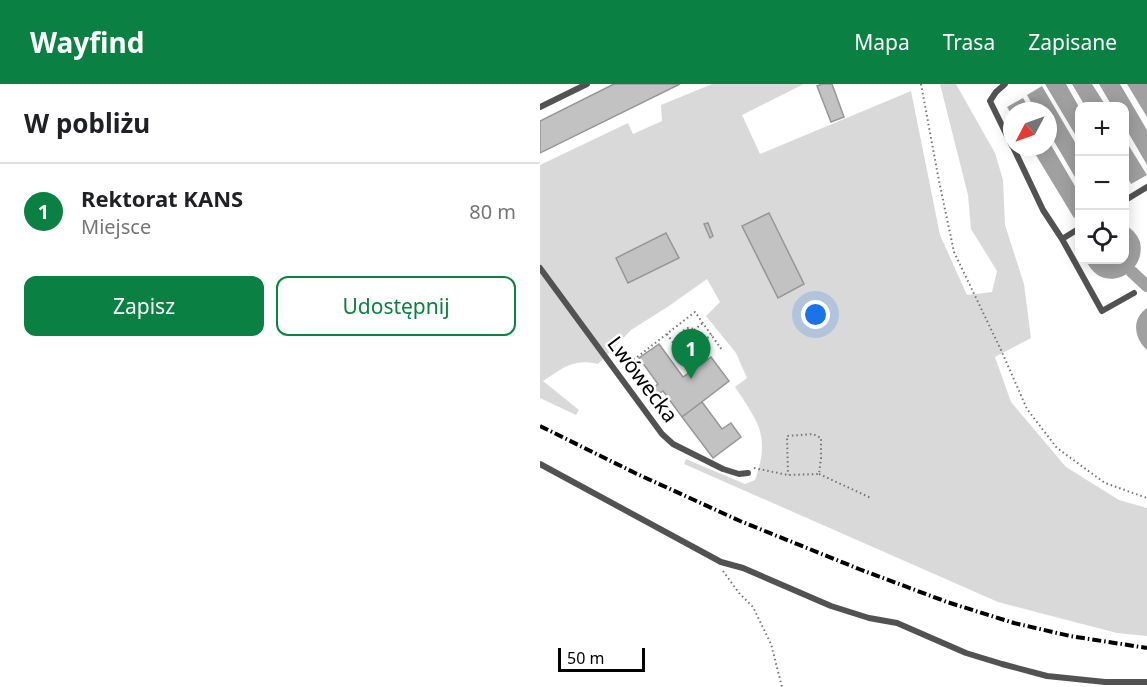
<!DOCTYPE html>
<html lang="pl">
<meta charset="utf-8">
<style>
body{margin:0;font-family:"Noto Sans",sans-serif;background:#f2f2f2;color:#202124}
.controls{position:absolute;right:18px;top:18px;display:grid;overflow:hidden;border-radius:12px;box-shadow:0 3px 15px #0003}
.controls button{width:54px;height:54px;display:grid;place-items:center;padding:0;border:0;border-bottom:2px solid #e0e0e0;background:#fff;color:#202124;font:30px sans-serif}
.compass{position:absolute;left:463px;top:18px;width:54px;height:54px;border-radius:50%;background:#fff;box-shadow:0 3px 15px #0003;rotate:229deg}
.scale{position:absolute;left:18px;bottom:15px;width:87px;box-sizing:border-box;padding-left:6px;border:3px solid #000;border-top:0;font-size:16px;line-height:21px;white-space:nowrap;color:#000;-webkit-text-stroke:4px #fff;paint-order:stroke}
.you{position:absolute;left:276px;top:231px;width:21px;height:21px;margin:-15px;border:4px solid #fff;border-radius:50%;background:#1a73e8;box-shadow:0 0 0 9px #1a73e833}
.badge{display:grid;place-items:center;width:39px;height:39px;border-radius:50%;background:#0b8043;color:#fff;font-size:20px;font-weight:700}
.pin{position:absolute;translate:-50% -50px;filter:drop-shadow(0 2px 3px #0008)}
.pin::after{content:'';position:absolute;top:32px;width:21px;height:18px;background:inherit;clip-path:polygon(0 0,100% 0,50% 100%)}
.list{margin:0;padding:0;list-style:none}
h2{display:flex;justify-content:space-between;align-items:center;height:78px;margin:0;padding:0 24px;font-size:26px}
h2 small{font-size:20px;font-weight:400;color:#757577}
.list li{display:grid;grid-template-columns:39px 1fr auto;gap:18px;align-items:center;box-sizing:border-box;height:96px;padding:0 24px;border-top:2px solid #e0e0e0}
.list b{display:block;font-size:22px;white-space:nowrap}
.list p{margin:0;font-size:20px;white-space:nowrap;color:#757577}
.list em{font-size:20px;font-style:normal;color:#757577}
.actions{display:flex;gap:12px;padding:18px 24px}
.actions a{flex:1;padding:14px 0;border:2px solid #0b8043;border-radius:12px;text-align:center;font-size:21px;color:#0b8043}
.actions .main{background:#0b8043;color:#fff}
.icon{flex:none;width:33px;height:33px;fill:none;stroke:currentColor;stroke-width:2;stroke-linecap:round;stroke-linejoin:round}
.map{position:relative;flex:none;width:607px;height:603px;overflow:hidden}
header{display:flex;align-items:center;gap:36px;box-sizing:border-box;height:84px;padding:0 30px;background:#0b8043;color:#fff}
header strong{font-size:28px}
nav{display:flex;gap:33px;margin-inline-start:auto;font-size:21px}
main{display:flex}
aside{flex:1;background:#fff}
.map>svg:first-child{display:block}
</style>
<header>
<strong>Wayfind</strong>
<nav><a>Mapa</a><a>Trasa</a><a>Zapisane</a></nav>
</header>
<main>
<aside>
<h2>W pobliżu<small></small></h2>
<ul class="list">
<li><span class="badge">1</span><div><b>Rektorat KANS</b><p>Miejsce</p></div><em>80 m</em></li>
</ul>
<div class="actions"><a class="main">Zapisz</a><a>Udostępnij</a></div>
</aside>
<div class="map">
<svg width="607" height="603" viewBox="0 0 607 603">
<rect width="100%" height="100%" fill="#fff"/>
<path fill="#d9d9d9" d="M172 0H264L202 31 220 70 371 7 400 151 427 211 452 208 457 187 431 145 428 111 400 0H416L455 69 463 96 465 141 484 200 491 254 455 273 471 318 526 383 579 416 607 424V552L577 549 458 518 144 380 146 375 205 400 215 396C221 380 225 362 219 344 216 334 202 313 195 303L207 294 196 269 166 232 180 218 167 195 129 222 91 246 58 280C33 274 23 284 3 297L39 326 36 331 0 314V81L88 39 93 50 122 37 121 21Z"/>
<path fill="#a0a0a0" d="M505 0H526L539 23V57Z
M532 0H552L566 22H545Z
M559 0H580L607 46V81L585 43 584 22H572Z
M587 0H607V33Z
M502 2 539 65V100L508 47V27H496L487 11Z
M483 14 491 27H472V31L467 23Z
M584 54 607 91 591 100 585 89Z
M508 56 539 109V130L534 134 491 63H508Z
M585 141C592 145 597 150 600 158 607 191 561 212 546 176H584Z
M607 224V266C594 254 591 235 607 224Z"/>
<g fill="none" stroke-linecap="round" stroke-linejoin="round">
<path stroke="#a0a0a0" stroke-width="12" d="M592 188 607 202"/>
</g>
<path fill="#c2c2c2" stroke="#969696" stroke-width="1.5" d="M74 0H140L0 69V37Z
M282 0H292L304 33 291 38 277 2Z
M229 129 264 200 238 214 202 142Z
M168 139 173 152 170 154 164 140Z
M126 149 139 174 88 199 76 174Z
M119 260 143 293 171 273 189 297 142 333 123 307 110 316 105 310 118 300 99 274Z
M162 318 182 345 191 339 201 353 173 374 142 333Z"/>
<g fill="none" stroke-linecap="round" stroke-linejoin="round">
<path stroke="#747474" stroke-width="2" stroke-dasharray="1.5 3" stroke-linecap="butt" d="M381 0 399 97 414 168 461 266 487 325 517 364 565 399 607 414
M142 251a7 7 0 1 1 14 0a7 7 0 1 1-14 0Z
M154 246 163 239
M127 250 139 267 144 269 172 251
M83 284 155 228 182 266
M214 384 248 391 279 390 281 374V354L273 350 247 352 248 391
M279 390 331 414
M183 487 199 509 213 523 231 560 242 603"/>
<path stroke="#525252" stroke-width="6" d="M465 0 456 8 450 17 472 62
M0 23 47 0
M473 63 503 126 522 155
M584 117 607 103
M540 144 522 155 562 227 594 209
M0 184 122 350 133 360 183 385 199 390 208 389
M0 380 181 478 203 484 291 522 329 534 357 539 426 569 462 580 507 592 565 598H607"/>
<path stroke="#000" stroke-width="4" stroke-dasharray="9 3 1.5 3" stroke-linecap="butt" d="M0 342 95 389 200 437 319 485 407 518 474 539 530 552 607 564"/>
</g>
<g text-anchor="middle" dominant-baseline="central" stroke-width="5" stroke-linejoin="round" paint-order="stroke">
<g font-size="21" fill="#000" stroke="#fff">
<text transform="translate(103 295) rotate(53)">Lwówecka</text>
</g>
</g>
</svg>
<div class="controls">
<button>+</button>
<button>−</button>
<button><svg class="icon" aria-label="locate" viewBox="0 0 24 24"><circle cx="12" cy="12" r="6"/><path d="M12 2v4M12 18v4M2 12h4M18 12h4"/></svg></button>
</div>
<svg class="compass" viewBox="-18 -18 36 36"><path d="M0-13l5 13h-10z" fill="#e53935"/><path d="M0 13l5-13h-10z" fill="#757577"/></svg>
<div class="scale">50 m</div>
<div class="you"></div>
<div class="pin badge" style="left:151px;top:295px">1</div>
</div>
</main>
